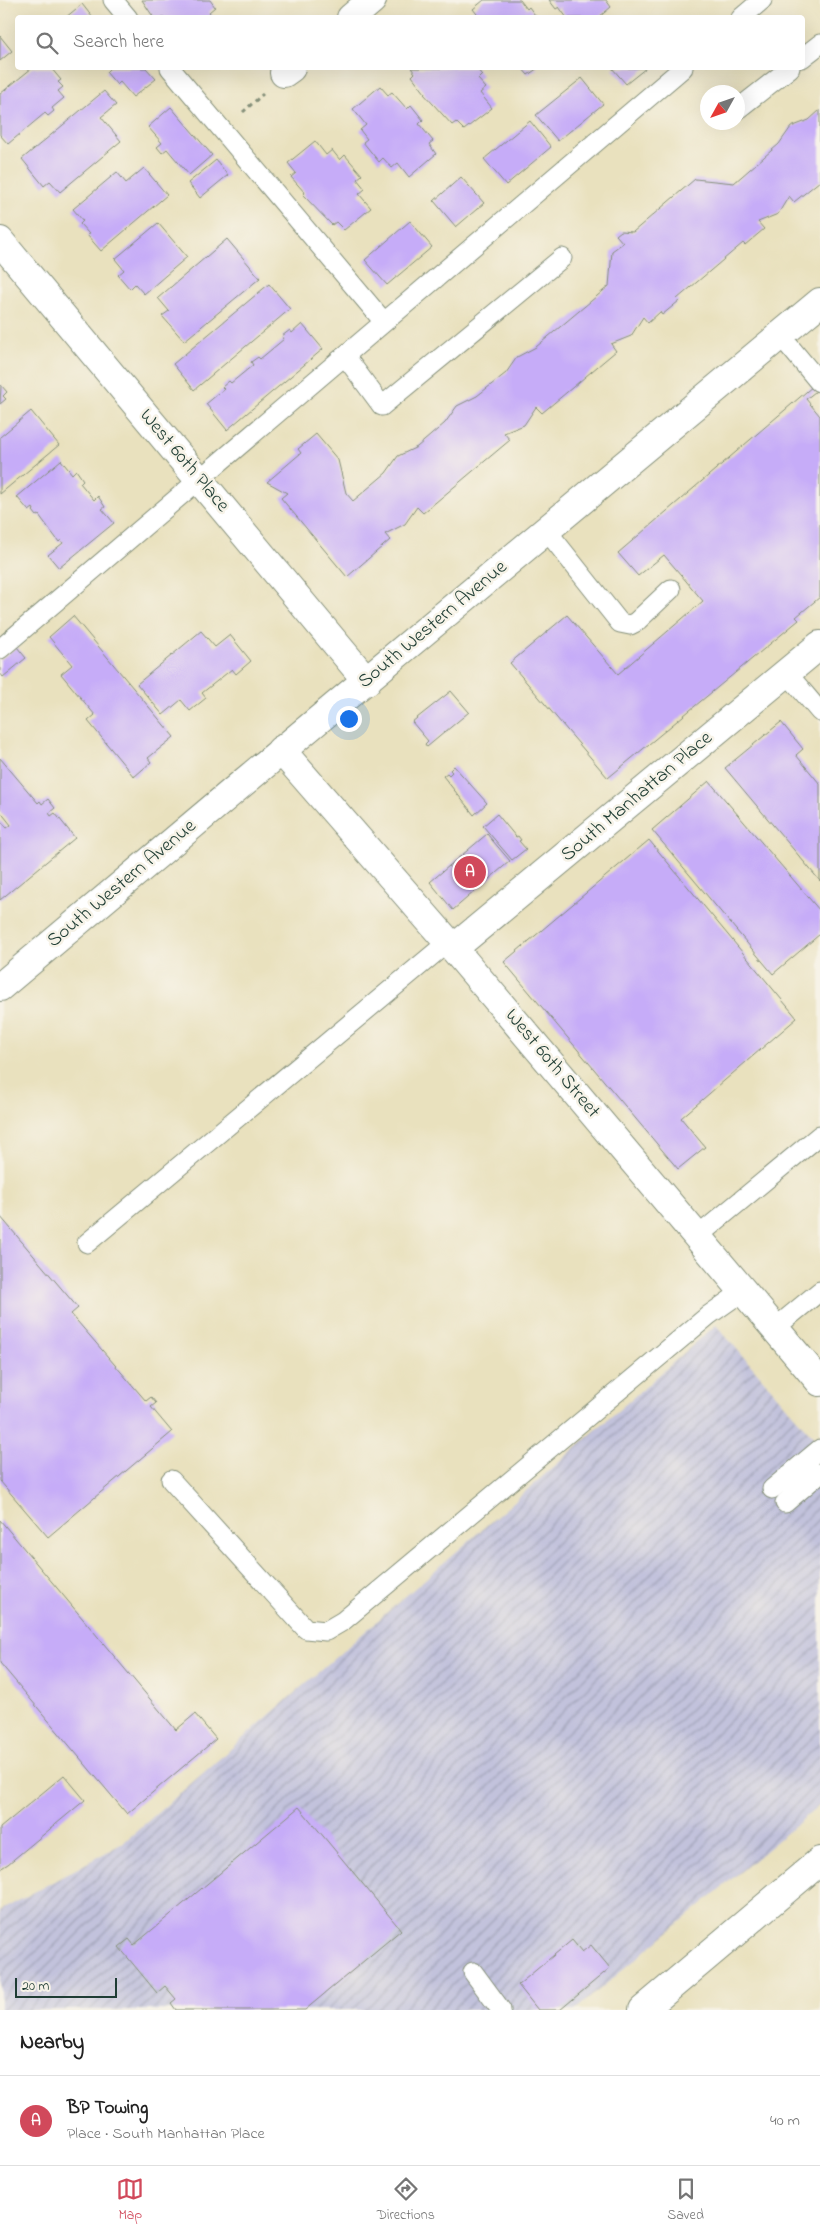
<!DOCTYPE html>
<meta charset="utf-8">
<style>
body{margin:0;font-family:"Indie Flower",sans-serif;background:#f2f2f2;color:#222}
.compass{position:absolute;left:700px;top:85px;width:45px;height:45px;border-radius:50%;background:#fff;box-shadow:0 5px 20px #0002;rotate:230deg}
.scale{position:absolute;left:15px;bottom:12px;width:102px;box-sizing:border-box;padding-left:5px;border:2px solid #1f3d34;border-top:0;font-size:14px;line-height:18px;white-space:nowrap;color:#1f3d34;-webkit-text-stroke:4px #f7f3e8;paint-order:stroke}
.you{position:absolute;left:348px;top:718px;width:18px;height:18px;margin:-12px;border:4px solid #fff;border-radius:50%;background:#1a73e8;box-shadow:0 0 0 8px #1a73e833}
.badge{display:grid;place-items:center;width:32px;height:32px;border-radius:50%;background:#d1495b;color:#fff;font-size:16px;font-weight:700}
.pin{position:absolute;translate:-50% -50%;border:2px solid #fff;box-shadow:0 1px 5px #0006}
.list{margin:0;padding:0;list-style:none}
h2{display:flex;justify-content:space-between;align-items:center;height:65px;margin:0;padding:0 20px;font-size:21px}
h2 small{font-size:16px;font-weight:400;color:#767676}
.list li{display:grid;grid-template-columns:32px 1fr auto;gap:15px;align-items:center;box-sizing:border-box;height:90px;padding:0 20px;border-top:1px solid #e0e0e0}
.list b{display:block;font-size:19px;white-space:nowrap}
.list p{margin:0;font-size:16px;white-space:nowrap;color:#767676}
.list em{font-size:16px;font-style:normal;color:#767676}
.icon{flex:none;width:28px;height:28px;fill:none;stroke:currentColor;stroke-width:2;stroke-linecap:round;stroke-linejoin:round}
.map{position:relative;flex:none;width:820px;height:2010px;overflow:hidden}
.search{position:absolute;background:#fff;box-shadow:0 5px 20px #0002;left:15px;right:15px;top:15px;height:55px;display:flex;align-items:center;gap:12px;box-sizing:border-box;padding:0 18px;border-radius:5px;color:#767676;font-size:19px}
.sheet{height:155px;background:#fff}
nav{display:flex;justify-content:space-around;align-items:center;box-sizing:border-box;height:70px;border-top:1px solid #e0e0e0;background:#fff;font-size:14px;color:#767676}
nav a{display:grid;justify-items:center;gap:2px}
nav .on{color:#d1495b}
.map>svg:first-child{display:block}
</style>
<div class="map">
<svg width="820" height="2010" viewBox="0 0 820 2010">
<defs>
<pattern id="industrial-furrows" width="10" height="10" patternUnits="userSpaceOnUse" patternTransform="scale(1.25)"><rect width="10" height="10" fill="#c2c2dc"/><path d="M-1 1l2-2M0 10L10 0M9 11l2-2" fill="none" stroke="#9d9fb3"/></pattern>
</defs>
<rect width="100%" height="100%" fill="#f7f3e8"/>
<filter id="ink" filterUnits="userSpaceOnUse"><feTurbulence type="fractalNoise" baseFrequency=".02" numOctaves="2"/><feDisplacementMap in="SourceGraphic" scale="10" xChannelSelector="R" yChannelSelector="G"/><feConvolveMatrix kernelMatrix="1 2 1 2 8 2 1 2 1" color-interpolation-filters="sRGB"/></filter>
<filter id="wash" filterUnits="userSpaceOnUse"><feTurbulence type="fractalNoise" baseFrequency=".0096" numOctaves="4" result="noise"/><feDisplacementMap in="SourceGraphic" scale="20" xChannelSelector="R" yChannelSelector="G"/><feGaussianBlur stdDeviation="1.12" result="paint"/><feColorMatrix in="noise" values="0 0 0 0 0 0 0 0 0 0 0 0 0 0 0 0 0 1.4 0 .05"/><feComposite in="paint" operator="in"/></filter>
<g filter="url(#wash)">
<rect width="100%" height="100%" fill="#e9e1be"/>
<path fill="url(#industrial-furrows)" d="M716 1325 820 1445V1805L575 2010H0V1911L123 1843Z"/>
<g id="blocks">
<path fill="#c6acf8" d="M142 0H210L215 7 209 12 214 18H154Z
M484 0H520L527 9 529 7 537 18H480L473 9Z
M549 0H606L611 7 598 18H567L559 7 556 9Z
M82 4 93 18H65Z
M0 36 12 51 0 61Z
M32 68H51L61 80 58 82 63 87 58 91 64 98 52 108 54 111 48 116 45 113 8 144 0 135V94Z
M110 68H146L156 79 133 97 120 82 117 85 106 72Z
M411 68H476L482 75 478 79 486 88 480 93 492 108 464 130 456 122 452 125 424 94 425 93 412 76 415 73Z
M522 68H538L528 75Z
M612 68H646L626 84Z
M582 78 603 104 558 141 536 115Z
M380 86 388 95 392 92 407 109 411 105 423 120 419 124 433 141 429 144 436 154 409 177 398 163 392 168 383 158 379 162 363 142 367 139 360 130 366 125 353 109Z
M104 91 116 105 101 117 121 141 60 192 50 181 44 186 22 159Z
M171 107 212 155 189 175 167 149 162 153 157 147 162 143 148 127Z
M820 110V181L794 202 789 196 778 214 758 222 764 229 745 245 743 243 677 299 679 301 662 315 660 312 648 323 643 317 631 336 611 344 616 351 542 413 536 407 524 425 504 433 510 440 423 513 417 507 405 524 385 534 390 540 347 577 281 498 287 493 267 482 301 453 298 449 316 434 338 460 346 493 353 501 386 473 398 456 417 447 445 423 457 406 477 396 506 373 517 357 536 347 609 286 612 251 623 243 616 235 621 231 633 232 695 179 734 183 779 144 791 127 809 120Z
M530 121 551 147 506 185 484 159Z
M315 141 326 155 332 150 340 160 345 155 362 175 357 179 365 189 359 194 371 208 344 230 336 222 332 225 303 195 305 193 291 177 296 173 288 163Z
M216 160 228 175 200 198 188 183Z
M144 168 167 195 101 251 87 235 89 234 80 224 83 221 73 209 117 172 126 183Z
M461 177 484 203 456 227 434 201Z
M410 221 432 247 387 285 365 260Z
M158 223 187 257 144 294 135 284 130 289 118 275 124 270 115 259Z
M227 239 260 278 184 341 162 316 169 311 158 298Z
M269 284 290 309 194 390 173 364Z
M302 324 323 349 227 430 206 404 224 389 222 387 229 381 231 383 253 365 251 362 258 357 260 359 284 339 282 336 290 330 292 333Z
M820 380V388L806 399 820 416V597L796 617 799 620 608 778 510 663 567 615 618 674 703 601 664 555 638 576 618 553Z
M1 385 7 392 3 396 6 399 0 404Z
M31 411 59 445 0 494V437Z
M61 460 72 474 76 470 83 480 80 483 94 500 98 496 105 507 102 509 114 523 59 568 48 555 63 543 61 540 59 542 39 515 37 516 33 511 34 510 33 508 29 511 17 497Z
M73 616 174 737 148 758 151 762 134 777 88 721 95 715 61 674 72 665 49 637Z
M201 631 215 647 230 635 251 661 236 674 232 669 202 693 206 698 190 711 181 700 163 715 137 684Z
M17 647 26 658 3 677 0 673V660Z
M451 691 469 712 427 747 425 744 428 741 412 722Z
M781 722 803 749 796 755 820 784V881L725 768Z
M0 758 38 803 40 801 42 804 48 799 55 808 49 813 51 816 55 813 75 838 0 900V820L7 828 11 825 0 811Z
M454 766 487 803 474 815 443 776 447 773 449 775 452 772 450 770Z
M709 781 820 911V934L773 974 652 830Z
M497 814 516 837 518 836 521 840 519 841 526 849 512 860 483 826Z
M487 834 510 861 453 910 430 882Z
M649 840 797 1018 681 1118 705 1147 678 1169 504 962Z
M0 1216 78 1308 71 1314 146 1401 151 1397 156 1403 151 1407 172 1432 48 1537 0 1481Z
M0 1520 176 1730 195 1714 216 1739 127 1814 0 1663Z
M64 1775 85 1800 8 1864 0 1869V1828Z
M299 1807 401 1930 305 2010H176L171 2003 176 1999 165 1986 157 1993 119 1947 129 1939 134 1945Z
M572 1940 582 1952 591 1945 610 1968 560 2010H538L518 1985Z"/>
</g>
</g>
<g filter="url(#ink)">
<use href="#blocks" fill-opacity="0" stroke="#848f79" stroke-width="1"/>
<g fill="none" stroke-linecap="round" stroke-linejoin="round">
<g stroke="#848f79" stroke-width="21">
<path id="service" d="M113 0 128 18
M741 18 762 0
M802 58 820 44
M170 68 384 322
M738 109 790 68
M780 335 819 382
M345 356 382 406 562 258
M547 531 620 623 630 625 636 622 671 589
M0 649 683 68
M787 673 820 712
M698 1236 820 1135
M87 1243 448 942
M775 1328 820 1291
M171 1480 306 1629 326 1631 343 1621 709 1315 743 1291
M772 1489 820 1449
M785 1503 820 1473
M473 1972 501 2010"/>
</g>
<g stroke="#848f79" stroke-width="30">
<path id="minor" d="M351 18 372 0
M284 73 291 68
M0 241 367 681
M281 750 448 942 820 1382
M454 948 820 645
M643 2010 820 1861"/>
</g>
<g stroke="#848f79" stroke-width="30">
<path id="primary" d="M0 987C272 757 547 530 820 302"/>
</g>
<path stroke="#848f79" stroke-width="3" stroke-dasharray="4 4" stroke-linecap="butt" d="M243 112 263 94"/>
<use href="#service" stroke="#fff" stroke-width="19"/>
<use href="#minor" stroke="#fff" stroke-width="28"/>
<use href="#primary" stroke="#fff" stroke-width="28"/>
</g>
</g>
<g text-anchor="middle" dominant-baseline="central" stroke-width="5" stroke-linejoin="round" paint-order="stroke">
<g font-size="20" fill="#1f3d34" stroke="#f7f3e8">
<text transform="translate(184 461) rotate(50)">West 60th Place</text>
<text transform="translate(433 625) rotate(-40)">South Western Avenue</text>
<text transform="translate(637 797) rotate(-40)">South Manhattan Place</text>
<text transform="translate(122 884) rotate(-40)">South Western Avenue</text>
<text transform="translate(552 1064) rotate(50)">West 60th Street</text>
</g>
</g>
</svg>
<svg class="compass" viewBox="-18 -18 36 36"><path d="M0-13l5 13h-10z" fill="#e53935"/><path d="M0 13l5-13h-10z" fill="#767676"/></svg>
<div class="scale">20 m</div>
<div class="you"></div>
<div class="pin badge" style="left:470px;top:872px">A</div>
<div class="search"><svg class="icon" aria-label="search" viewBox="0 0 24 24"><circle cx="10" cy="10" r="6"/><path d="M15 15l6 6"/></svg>Search here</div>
</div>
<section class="sheet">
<h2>Nearby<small></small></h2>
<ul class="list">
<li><span class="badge">A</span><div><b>BP Towing</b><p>Place · South Manhattan Place</p></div><em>40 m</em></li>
</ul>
</section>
<nav>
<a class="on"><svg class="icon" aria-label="map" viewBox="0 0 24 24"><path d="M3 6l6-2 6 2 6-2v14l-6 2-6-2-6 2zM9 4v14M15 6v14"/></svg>Map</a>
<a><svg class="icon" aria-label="directions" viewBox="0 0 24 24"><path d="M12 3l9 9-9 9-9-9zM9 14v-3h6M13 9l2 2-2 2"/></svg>Directions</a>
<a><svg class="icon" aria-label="saved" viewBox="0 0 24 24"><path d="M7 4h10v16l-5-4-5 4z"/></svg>Saved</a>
</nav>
